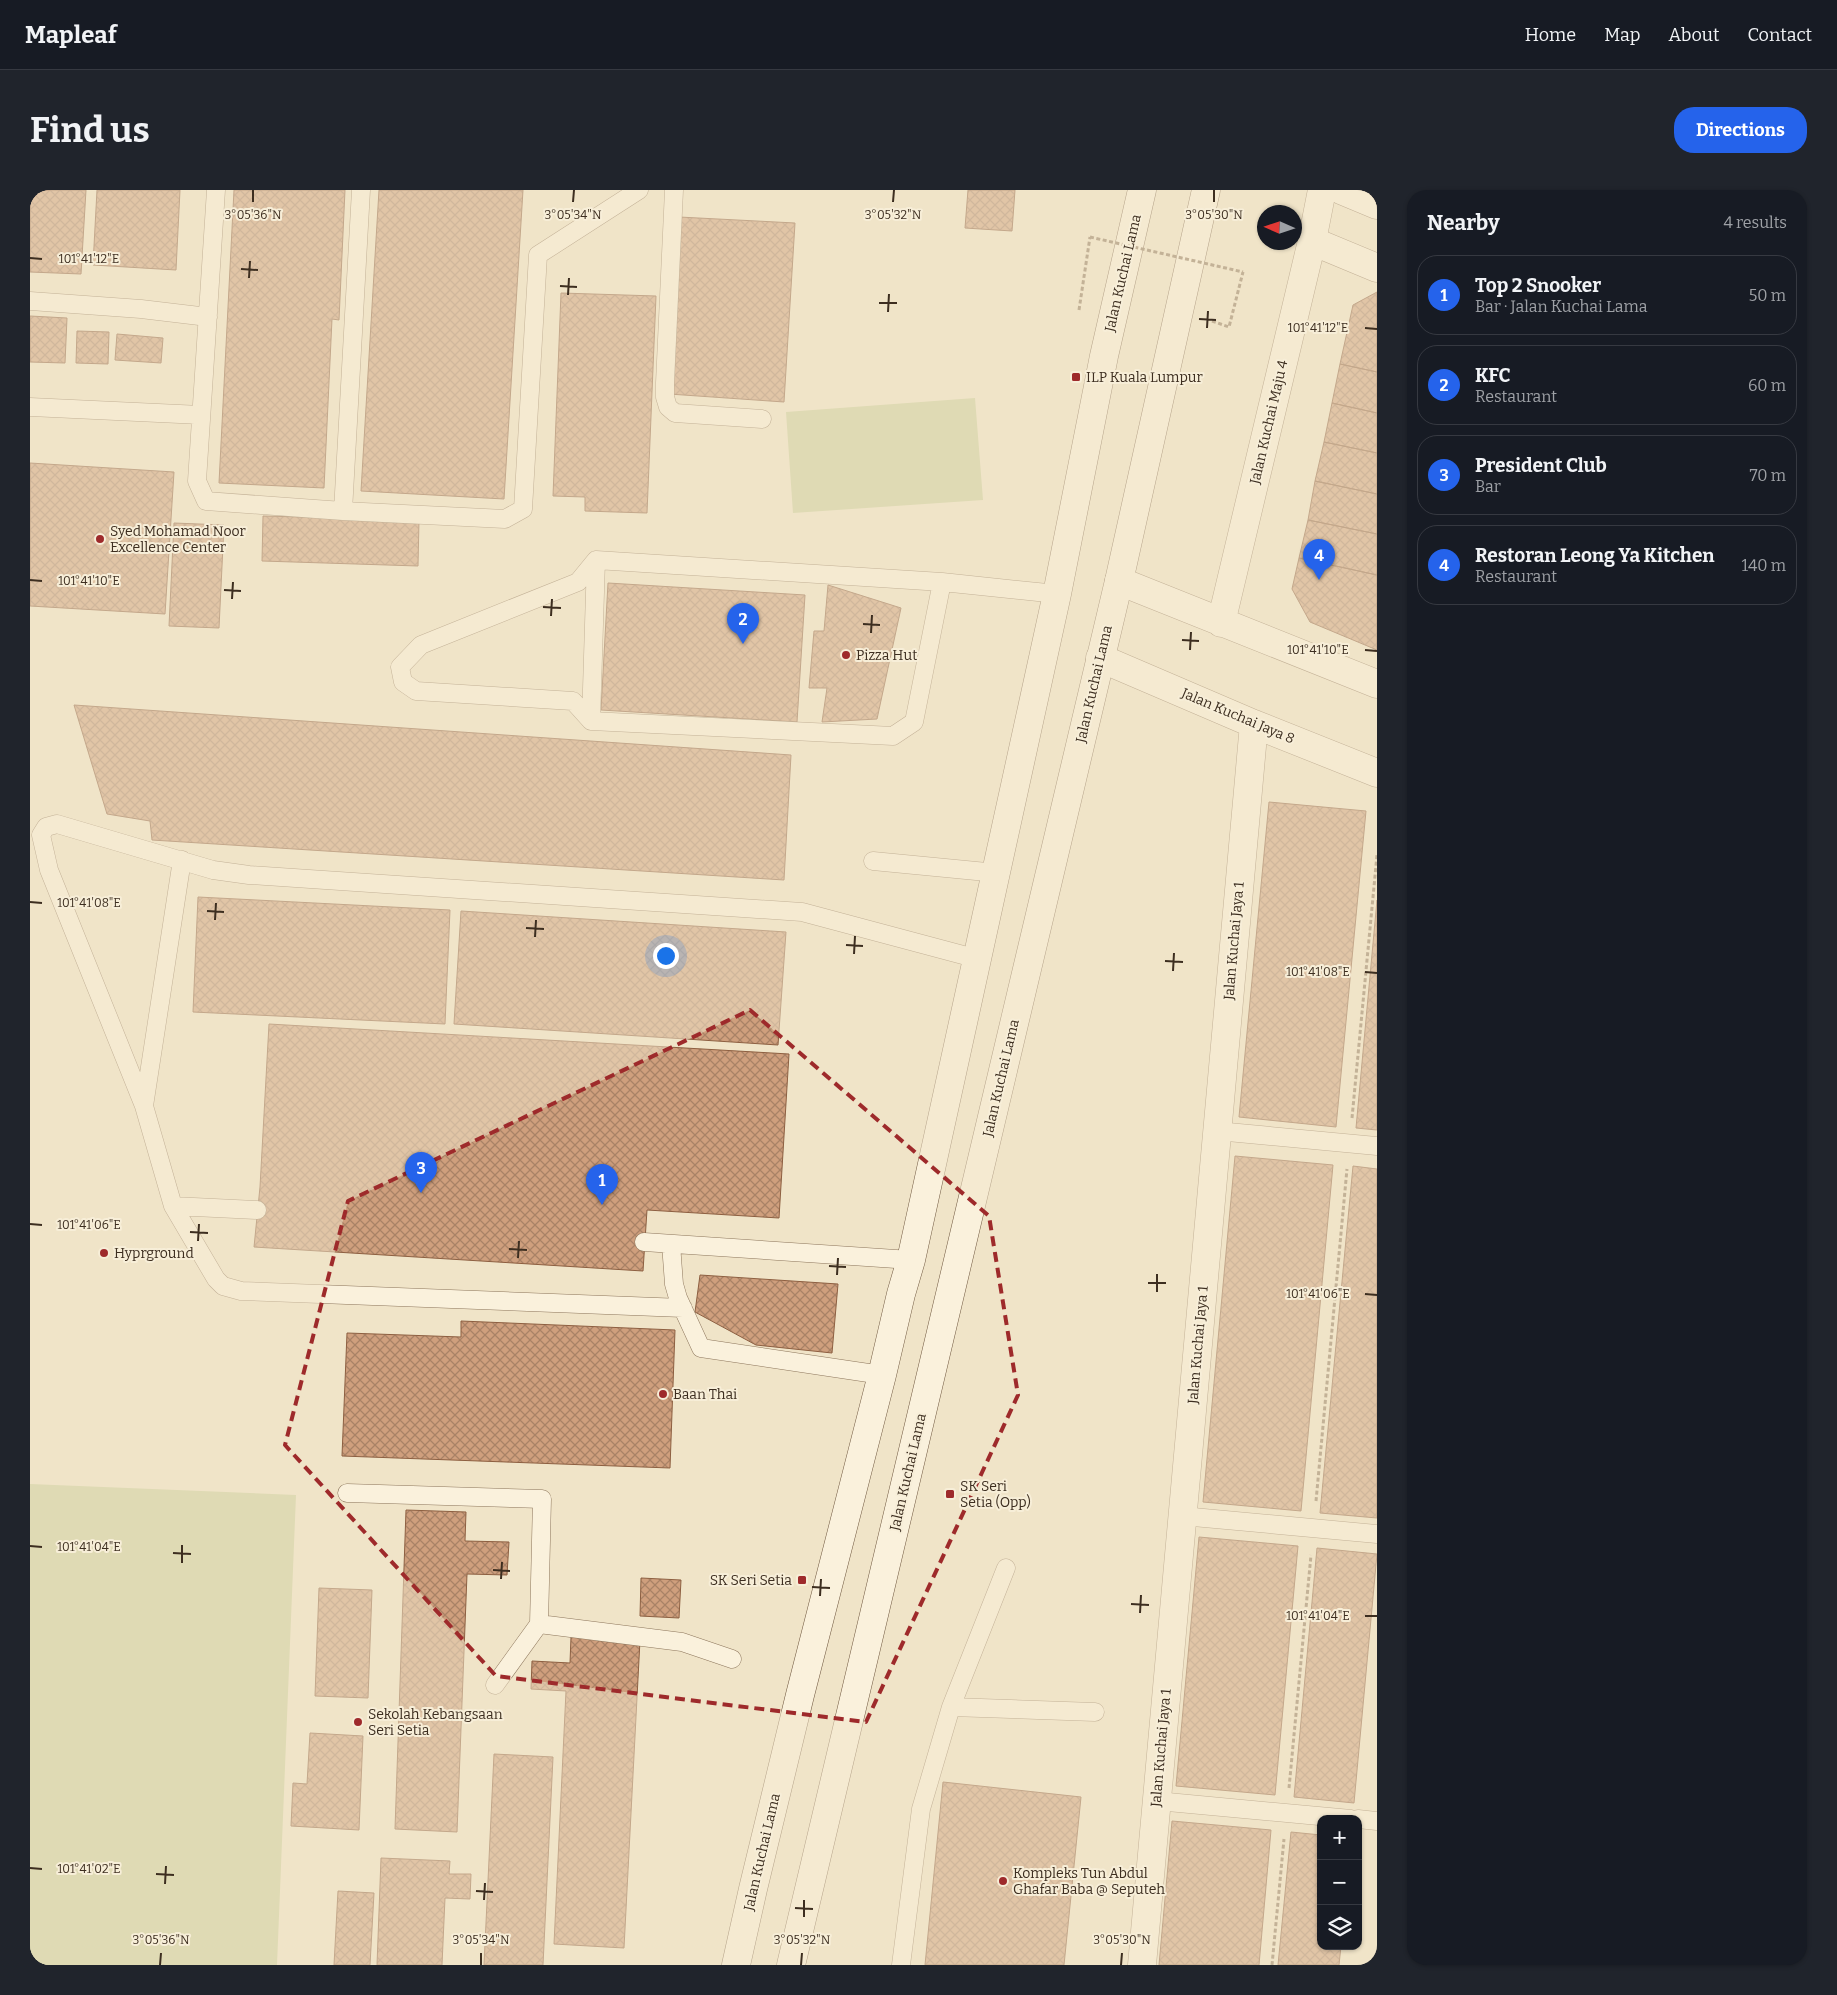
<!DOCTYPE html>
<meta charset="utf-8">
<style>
body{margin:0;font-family:Bitter,serif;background:#20242c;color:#f1f3f6}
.controls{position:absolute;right:15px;bottom:15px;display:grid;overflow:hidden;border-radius:10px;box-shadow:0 1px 4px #0004}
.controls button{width:45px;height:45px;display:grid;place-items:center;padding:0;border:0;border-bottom:1px solid #363941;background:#171b24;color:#f1f3f6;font:25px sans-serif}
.compass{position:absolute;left:1227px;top:15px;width:45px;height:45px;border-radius:50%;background:#171b24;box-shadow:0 1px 4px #0004;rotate:273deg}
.you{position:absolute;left:635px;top:765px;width:18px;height:18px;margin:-12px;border:4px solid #fff;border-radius:50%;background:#1a73e8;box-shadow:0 0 0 8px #1a73e833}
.badge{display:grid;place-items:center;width:32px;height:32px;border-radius:50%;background:#2563eb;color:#fff;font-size:16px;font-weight:700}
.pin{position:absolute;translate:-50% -41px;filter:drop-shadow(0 1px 2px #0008)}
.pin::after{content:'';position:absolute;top:26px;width:18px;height:15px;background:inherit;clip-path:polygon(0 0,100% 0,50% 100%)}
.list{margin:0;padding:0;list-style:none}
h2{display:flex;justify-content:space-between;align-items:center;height:65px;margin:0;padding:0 20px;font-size:21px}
h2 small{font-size:16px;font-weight:400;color:#9ea1a6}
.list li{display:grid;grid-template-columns:32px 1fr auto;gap:15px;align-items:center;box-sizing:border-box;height:80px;margin:0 10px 10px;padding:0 10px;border:1px solid #363941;border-radius:20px}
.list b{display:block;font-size:19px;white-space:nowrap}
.list p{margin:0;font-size:16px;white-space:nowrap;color:#9ea1a6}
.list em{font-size:16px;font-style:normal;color:#9ea1a6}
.icon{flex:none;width:28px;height:28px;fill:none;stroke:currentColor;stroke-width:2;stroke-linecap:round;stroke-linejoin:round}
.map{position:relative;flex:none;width:1347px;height:1775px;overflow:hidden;border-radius:20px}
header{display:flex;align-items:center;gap:30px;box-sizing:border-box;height:70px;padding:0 25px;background:#171b24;border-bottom:1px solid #363941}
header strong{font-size:24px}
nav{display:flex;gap:28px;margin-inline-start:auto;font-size:18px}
.intro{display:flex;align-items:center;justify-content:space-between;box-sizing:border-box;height:120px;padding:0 30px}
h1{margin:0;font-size:35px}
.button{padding:12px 22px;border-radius:20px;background:#2563eb;color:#fff;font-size:18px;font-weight:700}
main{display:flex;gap:30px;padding:0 30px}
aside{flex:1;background:#171b24;border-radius:20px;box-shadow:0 1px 4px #0004}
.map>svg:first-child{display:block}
</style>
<header>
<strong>Mapleaf</strong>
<nav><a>Home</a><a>Map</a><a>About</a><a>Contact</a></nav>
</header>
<div class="intro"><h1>Find us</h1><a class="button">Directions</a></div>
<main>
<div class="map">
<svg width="1347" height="1775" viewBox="0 0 1347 1775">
<defs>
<pattern id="building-cross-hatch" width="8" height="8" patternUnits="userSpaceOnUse" patternTransform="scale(1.25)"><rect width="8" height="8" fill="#cf9f7d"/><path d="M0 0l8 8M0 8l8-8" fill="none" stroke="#a98266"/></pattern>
</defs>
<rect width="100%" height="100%" fill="#f0e4c8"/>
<path fill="#c9cf9b" d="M945 208 953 310 763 323 756 222Z
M0 1294 266 1305 247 1775H0Z"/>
<path fill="url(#building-cross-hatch)" stroke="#8d5f41" d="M0 0H56L51 84 0 82Z
M67 0H150L146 80 63 75Z
M204 0H315L309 130 302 129 294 298 189 293Z
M349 0H493L474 309 331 301Z
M938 0H985L982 41 935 38Z
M649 27 765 33 754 212 639 204Z
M1347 102V182L1310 174 1323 115Z
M531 103 626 106 617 323 555 321V307L523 306Z
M0 126 37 128 35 173 0 172Z
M47 141 79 142 78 174 46 173Z
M87 144 133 148 131 173 85 170Z
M1310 174 1347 182V223L1302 213Z
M1302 213 1347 223V263L1294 252Z
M1294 252 1347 263V304L1285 291Z
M0 273 144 282 135 424 0 416Z
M1285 291 1347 304V344L1278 330Z
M233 326 389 330 388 376 232 371Z
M1278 330 1347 344V385L1269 368Z
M144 333 194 335 189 438 139 436Z
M1269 368 1347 385V460L1280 432 1262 399Z
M578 393 775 405 767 532 571 520Z
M798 395 871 418 847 529 792 532 797 498H779L784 441H794Z
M44 515 761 565 754 690 122 650 120 631 77 624Z
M1239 612 1336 621 1306 937 1209 927Z
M168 707 420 720 415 834 163 822Z
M1347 710V940L1326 938Z
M431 721 756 742 748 855 424 834Z
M239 834 759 864 749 1028 617 1020 613 1081 224 1057 230 997Z
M1205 966 1303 975 1271 1321 1173 1312Z
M1323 976 1347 979V1328L1290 1323Z
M670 1085 808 1094 802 1163 726 1155 665 1122Z
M431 1131 645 1140 640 1278 312 1266 317 1143 431 1147Z
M376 1320 436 1322 435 1351 479 1352 477 1385 437 1384 427 1642 365 1639Z
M1169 1347 1268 1356 1245 1605 1146 1596Z
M1287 1358 1347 1364 1324 1613 1264 1607Z
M611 1388 651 1390 649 1428 610 1426Z
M289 1398 342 1400 338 1508 285 1506Z
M541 1447 610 1450 594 1758 524 1754 536 1501 501 1499 502 1471 540 1473Z
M280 1543 333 1546 329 1640 261 1636 263 1593 277 1594Z
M464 1564 523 1567 513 1775H454Z
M913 1592 1051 1607 1034 1775H895Z
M1142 1631 1241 1640 1229 1775H1129Z
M1261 1642 1291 1645V1756H1311L1309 1775H1248Z
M351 1668 420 1671 419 1684H441L440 1709 415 1708 412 1775H347Z
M308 1701 344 1703 340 1775H304Z"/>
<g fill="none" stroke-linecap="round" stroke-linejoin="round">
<g stroke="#8d765c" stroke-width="19">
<path id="lane" d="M186 0 167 291 176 311 313 321 475 329 493 319 508 65 609 0
M644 0 635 193V207L638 217 645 223 732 229
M0 111 111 119 178 127
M0 217 171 225
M313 321 331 0
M912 392 884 532 863 546 561 531 566 370 912 392 1027 404
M561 531 543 511 386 501 373 492 370 477 391 455 548 392 566 370
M843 671 967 683
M114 916 152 670
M1187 941 1347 956
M143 1016 227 1020
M614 1052 881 1070
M641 1054 644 1094 648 1108 671 1158 852 1185
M653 1118 211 1101 193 1096 186 1089 143 1016 114 916 19 680 11 645 16 637 27 634 183 680 219 685 772 722 948 769
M317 1303 512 1309 509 1434
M1152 1326 1347 1344
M465 1495 509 1434 652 1452 702 1469
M921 1517 976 1378
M1127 1611 1321 1629
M1328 1629 1347 1631
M871 1775 891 1619 921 1517 1065 1522"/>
</g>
<g stroke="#8d765c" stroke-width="29">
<path id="street" d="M1311 0 1347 15
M1282 51 1347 78
M1089 391 1347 494
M1191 433 1282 51 1292 0
M1070 468 1224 534 1347 583
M1112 1775 1224 534"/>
</g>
<g stroke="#6f573f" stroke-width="29">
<path id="secondary" d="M706 1775 723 1699 770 1505 852 1185 871 1104 881 1070 1027 404 1074 166 1112 0
M761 1775 1089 391 1176 0"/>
</g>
<path stroke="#8d765c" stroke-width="3" stroke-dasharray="4 2.5" stroke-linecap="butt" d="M1049 120 1060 47
M1182 131 1199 137 1213 82
M1322 928 1347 665
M1286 1311 1317 979
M1259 1598 1281 1365
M1242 1775 1254 1649"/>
<use href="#lane" stroke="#faf1dc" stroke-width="18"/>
<use href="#street" stroke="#faf1dc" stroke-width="28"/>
<use href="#secondary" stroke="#faf1dc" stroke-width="28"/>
<path stroke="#8d765c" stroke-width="3" stroke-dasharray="4 2.5" stroke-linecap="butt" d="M1060 47 1213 82"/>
</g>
<path d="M0 0H1347V1775H0ZM720 820 959 1026 988 1205 836 1532 466 1486 255 1255 318 1011Z" fill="#f0e4c8" fill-opacity=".55" fill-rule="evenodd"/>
<path fill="none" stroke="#9e2a2b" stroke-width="4" stroke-dasharray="10 6" stroke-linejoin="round" d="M720 820 959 1026 988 1205 836 1532 466 1486 255 1255 318 1011Z"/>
<path fill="none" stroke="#3d2e20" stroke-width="2" d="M223 12V0M543 12 544 0M863 12 864 0M1184 12V0M0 68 12 69M211 79 228 80M219 88 220 71M530 96 547 97M538 105 539 88M849 113H867M858 122 859 104M1169 129 1186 130M1177 138 1178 121M1335 138 1347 139M0 390 12 391M194 400 211 401M202 409 203 392M513 417 531 418M521 426 522 409M833 434 850 435M841 443 842 425M1152 450 1169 451M1160 460 1161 442M1335 460 1347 461M0 712 12 713M177 721 194 722M185 730 186 713M496 738 514 739M505 747 506 730M816 755 833 756M824 764 825 746M1135 771 1153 772M1143 781 1144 763M1335 782 1347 783M0 1034 12 1035M160 1042 178 1043M168 1051 169 1034M479 1059 497 1060M488 1068 489 1051M799 1076 816 1077M807 1085 808 1068M1118 1093H1136M1127 1102V1084M1335 1104 1347 1105M0 1356 12 1357M143 1363 161 1364M152 1373V1355M463 1380 480 1381M471 1389 472 1372M782 1397 800 1398M790 1406 791 1389M1101 1414 1119 1415M1110 1423 1111 1405M1335 1426H1347M0 1678 12 1679M126 1684 144 1685M135 1694 136 1676M446 1701 463 1702M454 1710 455 1693M765 1718 783 1719M774 1727V1710M130 1775 131 1763M451 1775V1763M771 1775 772 1763M1091 1775 1092 1763"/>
<g fill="#9e2a2b" stroke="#f7eed8" stroke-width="2">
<rect x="1041" y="182" width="10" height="10" rx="2.5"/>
<circle cx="70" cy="349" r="5"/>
<circle cx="816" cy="465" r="5"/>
<circle cx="74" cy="1063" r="5"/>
<circle cx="633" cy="1204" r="5"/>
<rect x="915" y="1299" width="10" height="10" rx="2.5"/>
<rect x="767" y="1385" width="10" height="10" rx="2.5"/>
<circle cx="328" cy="1532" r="5"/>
<circle cx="973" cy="1691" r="5"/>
</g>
<g text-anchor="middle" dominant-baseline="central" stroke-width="4" stroke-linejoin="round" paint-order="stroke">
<g font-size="14" fill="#3d2e20" stroke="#f7eed8">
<text transform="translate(1093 83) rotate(-77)">Jalan Kuchai Lama</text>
<text transform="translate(1239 232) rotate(-77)">Jalan Kuchai Maju 4</text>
<text transform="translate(1064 494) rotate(-77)">Jalan Kuchai Lama</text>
<text transform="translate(1208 526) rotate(23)">Jalan Kuchai Jaya 8</text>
<text transform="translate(1204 751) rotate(-85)">Jalan Kuchai Jaya 1</text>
<text transform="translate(971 888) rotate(-77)">Jalan Kuchai Lama</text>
<text transform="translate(1168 1155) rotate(-85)">Jalan Kuchai Jaya 1</text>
<text transform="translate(878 1282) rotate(-77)">Jalan Kuchai Lama</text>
<text transform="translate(1131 1558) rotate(-85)">Jalan Kuchai Jaya 1</text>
<text transform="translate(732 1662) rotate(-77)">Jalan Kuchai Lama</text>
</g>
<g font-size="14" fill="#3d2e20" stroke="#f7eed8" text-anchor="start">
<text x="1056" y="187">ILP Kuala Lumpur</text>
<text x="80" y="341">Syed Mohamad Noor<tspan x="80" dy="16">Excellence Center</tspan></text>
<text x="826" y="465">Pizza Hut</text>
<text x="84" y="1063">Hyprground</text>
<text x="643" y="1204">Baan Thai</text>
<text x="930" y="1296">SK Seri<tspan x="930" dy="16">Setia (Opp)</tspan></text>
<text x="762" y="1390" text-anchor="end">SK Seri Setia</text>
<text x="338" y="1524">Sekolah Kebangsaan<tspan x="338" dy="16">Seri Setia</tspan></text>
<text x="983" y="1683">Kompleks Tun Abdul<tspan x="983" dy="16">Ghafar Baba @ Seputeh</tspan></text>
</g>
</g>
<g font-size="12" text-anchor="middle" fill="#3d2e20" stroke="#f7eed8" stroke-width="4" stroke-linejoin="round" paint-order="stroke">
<text x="223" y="29">3°05'36"N</text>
<text x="543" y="29">3°05'34"N</text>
<text x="863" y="29">3°05'32"N</text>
<text x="1184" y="29">3°05'30"N</text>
<text x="59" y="73">101°41'12"E</text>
<text x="1288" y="142">101°41'12"E</text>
<text x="59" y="395">101°41'10"E</text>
<text x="1288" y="464">101°41'10"E</text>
<text x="59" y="717">101°41'08"E</text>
<text x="1288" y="786">101°41'08"E</text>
<text x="59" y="1039">101°41'06"E</text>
<text x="1288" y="1108">101°41'06"E</text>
<text x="59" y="1361">101°41'04"E</text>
<text x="1288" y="1430">101°41'04"E</text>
<text x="59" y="1683">101°41'02"E</text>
<text x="131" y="1754">3°05'36"N</text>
<text x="451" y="1754">3°05'34"N</text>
<text x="772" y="1754">3°05'32"N</text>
<text x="1092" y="1754">3°05'30"N</text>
</g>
</svg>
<div class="controls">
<button>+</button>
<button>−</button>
<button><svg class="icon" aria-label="layers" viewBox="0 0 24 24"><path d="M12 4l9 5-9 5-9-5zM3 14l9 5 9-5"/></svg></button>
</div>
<svg class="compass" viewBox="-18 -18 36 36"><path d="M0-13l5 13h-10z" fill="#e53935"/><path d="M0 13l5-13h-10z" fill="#9ea1a6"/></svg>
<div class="you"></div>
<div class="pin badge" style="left:572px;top:1015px">1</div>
<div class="pin badge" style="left:713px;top:454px">2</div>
<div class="pin badge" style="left:391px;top:1003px">3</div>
<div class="pin badge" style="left:1289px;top:390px">4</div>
</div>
<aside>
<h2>Nearby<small>4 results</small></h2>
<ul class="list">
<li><span class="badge">1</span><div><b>Top 2 Snooker</b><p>Bar · Jalan Kuchai Lama</p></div><em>50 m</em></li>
<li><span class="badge">2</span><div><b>KFC</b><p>Restaurant</p></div><em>60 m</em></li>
<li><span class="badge">3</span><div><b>President Club</b><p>Bar</p></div><em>70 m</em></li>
<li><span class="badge">4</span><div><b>Restoran Leong Ya Kitchen</b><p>Restaurant</p></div><em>140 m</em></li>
</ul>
</aside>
</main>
